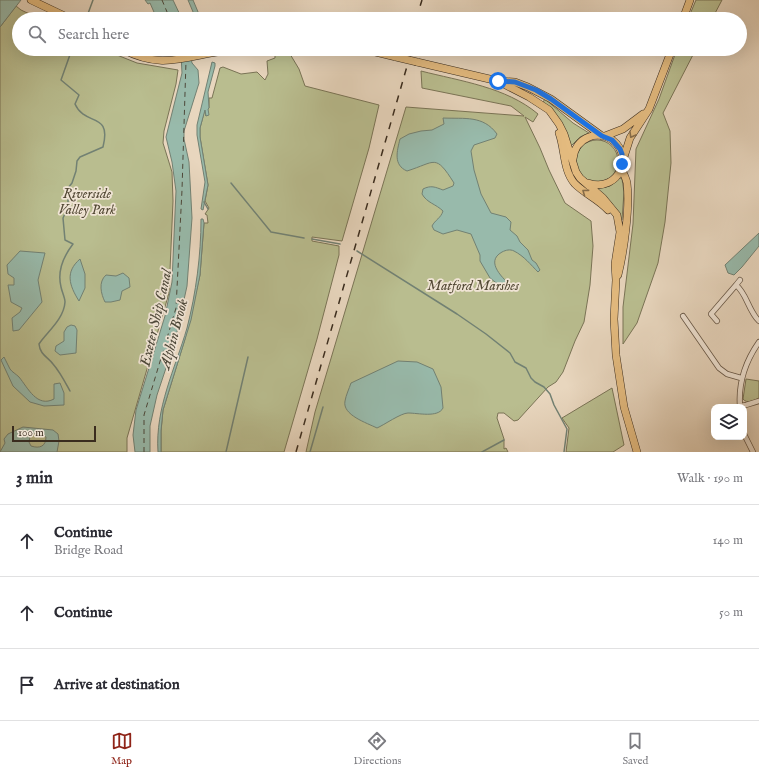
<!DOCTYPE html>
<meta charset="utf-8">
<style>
body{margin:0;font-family:"IM FELL English",serif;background:#f7f7f7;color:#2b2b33}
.controls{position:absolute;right:12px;bottom:12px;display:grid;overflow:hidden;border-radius:8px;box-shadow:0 4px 16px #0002}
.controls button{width:36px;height:36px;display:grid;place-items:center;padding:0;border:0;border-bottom:1px solid #e1e1e2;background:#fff;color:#2b2b33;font:20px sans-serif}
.scale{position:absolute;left:12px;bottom:10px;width:84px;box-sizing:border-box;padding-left:4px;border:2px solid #3a2c1e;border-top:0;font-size:11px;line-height:14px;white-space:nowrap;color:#3a2c1e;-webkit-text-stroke:3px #f0e4d5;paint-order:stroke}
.stop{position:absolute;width:12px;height:12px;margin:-9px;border:3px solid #1a73e8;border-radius:50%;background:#fff}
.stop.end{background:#1a73e8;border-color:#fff;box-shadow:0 1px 4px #0008}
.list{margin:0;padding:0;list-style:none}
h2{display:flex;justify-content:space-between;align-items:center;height:52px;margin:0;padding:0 16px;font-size:17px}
h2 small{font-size:13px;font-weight:400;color:#7c7c81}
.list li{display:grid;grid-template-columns:26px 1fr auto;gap:12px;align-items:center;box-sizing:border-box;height:72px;padding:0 16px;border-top:1px solid #e1e1e2}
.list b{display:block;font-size:15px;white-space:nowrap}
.list p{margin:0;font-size:13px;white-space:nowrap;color:#7c7c81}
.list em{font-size:13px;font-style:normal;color:#7c7c81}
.icon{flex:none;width:22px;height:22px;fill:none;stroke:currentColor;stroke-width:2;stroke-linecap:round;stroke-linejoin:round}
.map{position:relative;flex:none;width:759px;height:452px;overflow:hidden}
.search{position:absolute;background:#fff;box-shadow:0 4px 16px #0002;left:12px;right:12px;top:12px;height:44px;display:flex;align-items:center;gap:10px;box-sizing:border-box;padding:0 14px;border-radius:22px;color:#7c7c81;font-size:15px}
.sheet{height:268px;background:#fff}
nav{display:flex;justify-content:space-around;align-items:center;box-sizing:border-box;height:56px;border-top:1px solid #e1e1e2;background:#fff;font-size:11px;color:#7c7c81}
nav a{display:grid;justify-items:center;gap:2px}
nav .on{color:#8f2418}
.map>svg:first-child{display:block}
</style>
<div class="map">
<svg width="759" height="452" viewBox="0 0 759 452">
<rect width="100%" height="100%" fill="#e8d6be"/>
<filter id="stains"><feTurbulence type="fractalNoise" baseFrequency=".005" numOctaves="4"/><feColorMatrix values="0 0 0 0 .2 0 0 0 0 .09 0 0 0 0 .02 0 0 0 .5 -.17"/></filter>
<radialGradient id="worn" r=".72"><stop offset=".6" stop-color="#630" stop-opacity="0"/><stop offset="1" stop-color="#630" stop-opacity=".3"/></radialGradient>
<path fill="#b9bd8f" stroke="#7a7456" d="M696 0H722L712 19H688Z
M16 6 21 10 40 19H19V49H102L137 63 178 70 176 84 164 131 163 143 172 172 173 201 169 293 127 438V452H0V27Z
M677 49H696L663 113 670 131 671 163 665 222 658 263 637 323 623 344V307L633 224 636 149 659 99Z
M290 54 299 69 305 86 379 105 369 148 342 241 312 237V241L339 246V255L317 339 284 452H161V431L163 410 185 339 200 275 204 223H208L207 215 205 214 209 208 205 201 208 185 200 137V128L205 109 206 116 208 108H209V98H212L220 68 223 67 241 74 257 72 265 80 268 74 267 61 275 58V55Z
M421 71C460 81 506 87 538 114L533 122 525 117 540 148 549 170 565 203 591 221 593 246 590 285 584 322 575 341 563 372 556 382 548 387 518 420 514 421 504 413H498L497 418 504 439V449L506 448 508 452H306L315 412 406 107 524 116 511 106 422 88Z
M545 99 573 123 589 133 580 137 571 146 543 102Z
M576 161a21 21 0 1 1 42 0a21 21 0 1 1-42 0Z
M620 178 622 179 624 192 622 220H620L597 189 610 186Z
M746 379 759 381V398C753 401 747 404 743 399Z
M612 388 624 445 613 452H566L569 428 562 418Z"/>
<path fill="#98baab" stroke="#728173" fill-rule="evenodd" d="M0 0H21L0 27Z
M145 0H173L182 19H157L150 3 148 4Z
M188 0H193L201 19H196Z
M176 49H189L192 63 198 70 199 83 184 131V139L189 162 192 218 187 286 175 341 157 395 150 426V452H135L133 435 136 410 165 316 172 282 176 191 172 162 166 137 182 73 181 54Z
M212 62 215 63V66L208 92 209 108 208 109 209 115 206 116 205 110 200 128V137L208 185 203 210 201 209 205 182 197 135V125Z
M443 118C465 119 483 115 497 134L495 138 474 145 471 151 474 170 481 194 491 213 506 217 511 222 510 230 517 236 520 242 528 250 532 260 536 263 540 270 538 272C531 265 524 256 514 251 510 249 506 250 502 252 484 262 504 279 512 287L510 289H504L490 278 480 261V255L471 234 457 230 443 234 434 230 432 226C435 220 441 218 443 211 436 204 427 203 422 194L423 189C431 185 435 187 443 190L453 186 454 183C435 153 436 162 407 171 393 165 397 151 400 139L409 134 421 131 432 130 444 124Z
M201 219H203L204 223 200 275 191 320 163 410 161 431V452H158C155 408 175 369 187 328 196 293 201 255 201 219Z
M759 233V246L742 267 734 275 728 273 725 265Z
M20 251 45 253 38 280 42 302 19 330 13 331 12 318 20 312 22 308 11 302 8 285H14V278L8 274 7 265Z
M80 259 85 274V288L79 301C69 285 65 272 80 259Z
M123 273 129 278 130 287 122 291 120 300 111 302H105C101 294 98 282 106 275L116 276Z
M71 325 75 326 77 330 76 353 60 355 55 351 56 346 64 341V332L67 327Z
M4 357C6 361 8 365 10 369 12 372 16 374 19 377 28 388 37 408 54 399V384L60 383 64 393V405L44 406 30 402 13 386 1 360Z
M398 361 417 362 433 369 441 387 443 408C438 418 418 413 408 413 401 413 384 425 377 428 367 423 342 415 345 401 346 395 349 389 351 383Z
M23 427 53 430 58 434 59 441 57 452H0L5 443 4 439 8 434ZM34 433H38L46 437C46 446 40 449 31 446L29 442 30 437Z"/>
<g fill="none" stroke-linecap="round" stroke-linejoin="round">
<path stroke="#728173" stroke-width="1.5" d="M86 19 93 0
M231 183 271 232 304 238
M204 202 208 209
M312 239 340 244
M357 251 457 314 486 334 510 353 515 362 526 368 531 378 535 382 544 387 550 394 554 405 567 429 564 452
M70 391C65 382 60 372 53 364 48 357 40 355 39 344 47 332 64 319 65 302 65 298 62 292 61 287 57 271 63 257 73 244L65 240 63 218 68 207V188L72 183 76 171 77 161 80 157 103 147C112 111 85 127 75 104L79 95 61 80 72 49
M226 452 248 357
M310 452 323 407
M482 452 504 440"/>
<path stroke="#4d483a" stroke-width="1" stroke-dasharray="5 4" stroke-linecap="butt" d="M162 0 170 19
M184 49 185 54
M144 452V415L176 308 182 190 186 61"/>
<g stroke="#665646" stroke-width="6">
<path id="minor" d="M736 285 740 280
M683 316 719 368 727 374 741 378
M717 321 711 314 736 285C747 294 748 310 759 321
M740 406 746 405 759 401
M740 407C738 382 745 362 759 342
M744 434 753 452"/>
</g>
<g stroke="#3a2c1e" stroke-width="8">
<path id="primary" d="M31 0 71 19
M683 19 690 0
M122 49C156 67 176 60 211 53 225 50 240 51 254 49
M194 49 210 52
M363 49 396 57
M417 62 498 81 515 82 528 87 551 99 602 136
M498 81 529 97 549 110 559 124 564 134 576 172 580 178 603 198 617 215 620 232 615 264 616 280 614 319 616 355 624 407 637 452
M559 133C565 149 563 171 575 184 585 194 598 199 608 210
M605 136 623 129 643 114
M573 159C574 149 579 141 589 137 594 135 601 135 607 137 637 151 620 194 588 183
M623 160 630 138 649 109 672 49
M618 275C624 251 630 207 627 183 626 178 624 174 621 169"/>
</g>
<use href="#minor" stroke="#f0e4d5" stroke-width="4.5"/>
<use href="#primary" stroke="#e4bb7f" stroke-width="7"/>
<path stroke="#3a2c1e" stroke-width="1.5" stroke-dasharray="7 7" stroke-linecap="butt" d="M416 19 422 0
M296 452 412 49"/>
<g stroke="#3a2c1e" stroke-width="8" stroke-linecap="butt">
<path id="primary-bridge" d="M396 57 417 62"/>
</g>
<use href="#primary-bridge" stroke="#e4bb7f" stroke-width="7"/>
</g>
<defs><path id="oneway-chevron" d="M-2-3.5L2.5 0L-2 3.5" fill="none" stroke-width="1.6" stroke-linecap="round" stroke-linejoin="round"/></defs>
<g stroke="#866c4a">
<use href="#oneway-chevron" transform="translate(632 135) rotate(119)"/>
<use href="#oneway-chevron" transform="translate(585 192) rotate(-144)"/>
</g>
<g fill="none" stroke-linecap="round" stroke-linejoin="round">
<path stroke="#1a73e8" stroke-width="5" d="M498 81 515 82 536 90 551 99 602 136 612 140 620 149 622 154V164"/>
</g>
<g text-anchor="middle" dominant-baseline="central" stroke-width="3.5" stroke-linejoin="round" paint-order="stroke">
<g font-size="14" font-style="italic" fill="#534935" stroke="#f0e4d5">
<text x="87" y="194">Riverside<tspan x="87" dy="16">Valley Park</tspan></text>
<text x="473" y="286">Matford Marshes</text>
</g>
<g font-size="15" font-style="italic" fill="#4d483a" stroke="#f0e4d5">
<text transform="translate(156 318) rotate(-77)">Exeter Ship Canal</text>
<text transform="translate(174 334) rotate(-75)">Alphin Brook</text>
</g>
</g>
<rect width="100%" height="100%" filter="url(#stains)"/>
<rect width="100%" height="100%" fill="url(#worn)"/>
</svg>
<div class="controls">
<button><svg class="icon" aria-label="layers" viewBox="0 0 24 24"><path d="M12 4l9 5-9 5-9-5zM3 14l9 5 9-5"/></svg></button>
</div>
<div class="scale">100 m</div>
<div class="stop" style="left:498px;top:81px"></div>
<div class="stop end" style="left:622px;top:164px"></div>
<div class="search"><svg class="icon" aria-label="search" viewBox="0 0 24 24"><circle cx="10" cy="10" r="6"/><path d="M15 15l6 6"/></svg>Search here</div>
</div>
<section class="sheet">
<h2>3 min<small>Walk · 190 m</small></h2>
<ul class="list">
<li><svg class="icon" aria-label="ahead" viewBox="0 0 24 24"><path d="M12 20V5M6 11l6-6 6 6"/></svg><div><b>Continue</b><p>Bridge Road</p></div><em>140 m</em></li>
<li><svg class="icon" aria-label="ahead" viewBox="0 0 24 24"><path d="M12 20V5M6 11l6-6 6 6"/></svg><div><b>Continue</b></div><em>50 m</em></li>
<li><svg class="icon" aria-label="arrive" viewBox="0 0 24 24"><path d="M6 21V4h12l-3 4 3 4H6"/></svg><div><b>Arrive at destination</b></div></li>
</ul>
</section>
<nav>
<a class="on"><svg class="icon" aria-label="map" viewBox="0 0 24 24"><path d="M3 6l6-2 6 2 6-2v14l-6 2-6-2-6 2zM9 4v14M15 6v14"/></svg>Map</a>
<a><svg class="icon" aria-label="directions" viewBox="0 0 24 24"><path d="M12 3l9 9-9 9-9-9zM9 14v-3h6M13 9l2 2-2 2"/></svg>Directions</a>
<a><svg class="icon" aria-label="saved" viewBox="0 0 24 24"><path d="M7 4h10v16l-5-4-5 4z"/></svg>Saved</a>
</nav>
